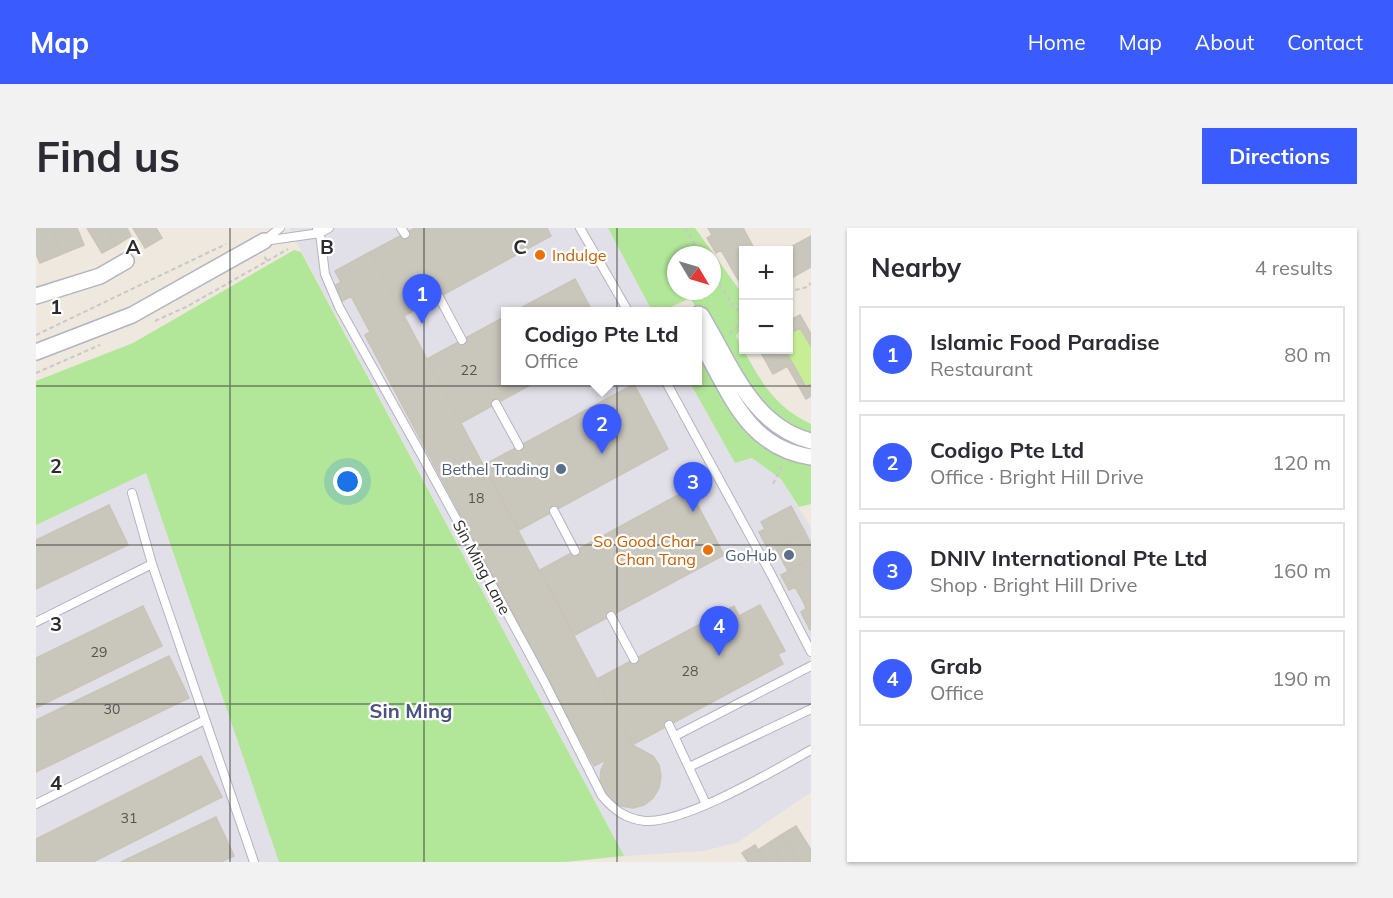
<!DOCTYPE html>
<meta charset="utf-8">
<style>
body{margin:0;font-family:Mulish,sans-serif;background:#f2f2f3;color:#2b2b33}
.controls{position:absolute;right:18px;top:18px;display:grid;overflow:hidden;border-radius:0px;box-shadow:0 2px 4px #0004}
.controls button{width:54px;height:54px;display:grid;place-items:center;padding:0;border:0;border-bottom:2px solid #e1e1e2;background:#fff;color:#2b2b33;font:30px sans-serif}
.compass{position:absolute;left:631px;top:18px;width:54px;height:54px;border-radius:50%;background:#fff;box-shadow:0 2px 4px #0004;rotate:128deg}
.you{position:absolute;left:312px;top:254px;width:21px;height:21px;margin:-15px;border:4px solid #fff;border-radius:50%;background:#1a73e8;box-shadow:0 0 0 9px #1a73e833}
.badge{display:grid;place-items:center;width:39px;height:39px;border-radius:50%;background:#3a5cff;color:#fff;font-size:20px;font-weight:700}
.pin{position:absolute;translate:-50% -50px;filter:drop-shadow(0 2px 3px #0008)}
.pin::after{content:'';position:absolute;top:32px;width:21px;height:18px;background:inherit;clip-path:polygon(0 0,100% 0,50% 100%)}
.popup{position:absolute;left:465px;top:79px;width:201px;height:78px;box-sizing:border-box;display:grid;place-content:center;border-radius:0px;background:#fff;filter:drop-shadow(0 2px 4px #0005);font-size:20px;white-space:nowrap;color:#7c7c81}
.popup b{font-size:22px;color:#2b2b33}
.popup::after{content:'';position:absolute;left:50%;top:100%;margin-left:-12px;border:12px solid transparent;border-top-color:#fff}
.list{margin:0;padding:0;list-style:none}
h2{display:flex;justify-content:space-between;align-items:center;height:78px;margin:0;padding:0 24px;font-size:26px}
h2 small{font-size:20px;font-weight:400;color:#7c7c81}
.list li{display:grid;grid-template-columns:39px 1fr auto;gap:18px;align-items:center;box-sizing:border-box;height:96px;margin:0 12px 12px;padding:0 12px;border:2px solid #e1e1e2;border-radius:0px}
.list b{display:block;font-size:22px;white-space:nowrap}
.list p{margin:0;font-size:20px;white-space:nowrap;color:#7c7c81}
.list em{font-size:20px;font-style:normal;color:#7c7c81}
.map{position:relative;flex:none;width:775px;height:634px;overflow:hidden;border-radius:0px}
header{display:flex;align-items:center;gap:36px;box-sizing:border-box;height:84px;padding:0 30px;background:#3a5cff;color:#fff}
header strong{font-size:28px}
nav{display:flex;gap:33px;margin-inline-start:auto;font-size:21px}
.intro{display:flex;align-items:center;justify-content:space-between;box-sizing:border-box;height:144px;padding:0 36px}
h1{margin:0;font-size:42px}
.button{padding:15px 27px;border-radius:0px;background:#3a5cff;color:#fff;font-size:21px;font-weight:700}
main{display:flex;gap:36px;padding:0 36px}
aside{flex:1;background:#fff;border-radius:0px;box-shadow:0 2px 4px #0004}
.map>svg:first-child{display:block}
</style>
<header>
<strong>Map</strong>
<nav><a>Home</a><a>Map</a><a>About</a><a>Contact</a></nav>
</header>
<div class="intro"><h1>Find us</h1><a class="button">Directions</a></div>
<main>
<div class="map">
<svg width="775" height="634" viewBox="0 0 775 634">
<rect width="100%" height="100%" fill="#eee8de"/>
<path fill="#e1dfe7" d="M253 0H572L616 83H470V152L653 153 699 235 716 230 745 251 775 300V564L702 614 668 623 588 628Z
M110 245 243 634H0V297Z"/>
<path fill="#b2e799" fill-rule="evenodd" d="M572 0H659L707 67V97L700 108C721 146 734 177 775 196V213L746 201 684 116 654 70 627 83H616ZM640 27H676V63H640Z
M258 22 265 24 588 628 529 634H243L110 245 0 297V153L97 115Z
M662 110 715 199 775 229V276L763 279 745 251 716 230 699 235 653 153 662 152Z"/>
<path fill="#c7ee94" d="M764 100 775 118V156L770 159 749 122H752L753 106Z"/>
<path fill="#c9c6bc" stroke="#cac4b7" stroke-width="1.5" d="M16 0 26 26 4 35 0 26V1Z
M16 0H41L48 17 26 26Z
M51 0H71L81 17 66 25Z
M71 0H91L95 8 81 17Z
M97 0H120L126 10 109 20Z
M379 0H511L515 8 368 88 334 24Z
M672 0H707L719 22H708V62L685 22 680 25 671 10 676 7Z
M775 8V39L752 52V22H749Z
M334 24 596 517 617 528 623 537 625 548 623 560 617 570 608 577 597 580 585 578 575 573 568 564 564 553 565 542 570 532 558 538 329 107 334 104 315 68 303 75 295 60 305 54 299 43Z
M539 51 556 83H479Z
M764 87 775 106V118L764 100 752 106V93Z
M470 88V152H503L425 195 391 131Z
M728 122H740L750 139 737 146 724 123Z
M742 122H749L770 159 775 156V168L770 171Z
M598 156 632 221 483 302 448 237Z
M653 261 688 327 539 407 504 342Z
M73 277 92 317 0 361V312Z
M755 278 769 304 733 323 723 304 729 301 725 294Z
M769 304 775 316V331L752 343 739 319Z
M775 331V371L768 375 759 359 753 362 745 347Z
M775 371V401L774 402 765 384 770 381 768 375Z
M724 377 749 423 742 426 747 436 596 517 561 451 698 378 703 388Z
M107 378 126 418 0 480V430Z
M133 428 153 470 0 544V492Z
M165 528 186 569 57 634H0V611Z
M180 589 198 628 185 634H85Z
M760 598 775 622V634H763L745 607Z
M745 607 763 634H747L734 614Z
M734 614 747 634H730L722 622Z
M719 617 722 622 730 634H712L706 625Z"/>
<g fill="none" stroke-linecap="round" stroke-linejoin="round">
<g stroke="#b2b4c0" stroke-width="10">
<path id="lane" d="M281 0 284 5 289 46 303 79 385 226 508 453 566 568C578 582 590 591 609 593 650 595 737 543 775 522
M365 0 369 6
M544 0 592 83
M229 12 244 0
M228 13 284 5 293 0
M403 69 426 112
M629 152 736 348 775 424
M460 176 483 218
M96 265 116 336 218 634
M518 283 539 323
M575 388 598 431
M0 394 116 336
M633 497 670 576
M639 508 775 438
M653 539 775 481
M0 576 169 492"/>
</g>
<g stroke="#b2b4c0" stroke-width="18">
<path id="street" d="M0 68 64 48 90 33
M662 86 665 87C694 134 715 198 775 213
M662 110C693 160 708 219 775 229
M0 124 96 87 228 13"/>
</g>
<path stroke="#c8c8c8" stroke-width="2" stroke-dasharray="4.5 3" stroke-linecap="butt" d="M649 0 666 27
M231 33 252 21
M676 43 697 78 708 86
M752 64 771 59 775 55
M630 77 633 83
M119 93 152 78 231 33 228 28
M693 105C701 101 705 96 706 86
M0 107 190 16
M0 145 64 117
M737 256 746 238"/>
<use href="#lane" stroke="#fff" stroke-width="8"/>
<use href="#street" stroke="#fff" stroke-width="15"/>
</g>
<path fill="none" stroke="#2c2c2c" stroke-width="1.5" stroke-opacity="0.55" d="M194 0V634M388 0V634M581 0V634M0 158H775M0 317H775M0 476H775"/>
<g fill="#e8710a" stroke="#fff" stroke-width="2">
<circle cx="504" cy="27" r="6"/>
<circle cx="672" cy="322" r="6"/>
</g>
<g fill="#5c6f8a" stroke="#fff" stroke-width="2">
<circle cx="525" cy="241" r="6"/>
<circle cx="753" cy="327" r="6"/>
</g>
<g text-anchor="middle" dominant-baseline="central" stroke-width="4.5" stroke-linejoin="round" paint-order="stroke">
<g font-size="14" fill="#535250">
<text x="433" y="142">22</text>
<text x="440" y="270">18</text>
<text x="63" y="424">29</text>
<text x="654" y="443">28</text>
<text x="76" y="481">30</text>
<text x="93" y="590">31</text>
</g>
<g font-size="16" fill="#c56008" stroke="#fff" text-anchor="start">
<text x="516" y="27">Indulge</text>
<text x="660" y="313" text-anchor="end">So Good Char<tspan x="660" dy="18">Chan Tang</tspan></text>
</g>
<g font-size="16" fill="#4e5e75" stroke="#fff" text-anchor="end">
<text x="513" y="241">Bethel Trading</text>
<text x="741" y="327">GoHub</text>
</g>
<g font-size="16" fill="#2c2c2c" stroke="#fff">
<text transform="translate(446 339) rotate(62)">Sin Ming Lane</text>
</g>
<g font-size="20" font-weight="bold" fill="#4a537f" stroke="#fff">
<text x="375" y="482">Sin Ming</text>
</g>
</g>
<g font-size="20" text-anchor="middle" font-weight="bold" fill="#2c2c2c" stroke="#fff" stroke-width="4.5" stroke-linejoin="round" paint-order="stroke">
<text x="97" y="26">A</text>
<text x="291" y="26">B</text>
<text x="484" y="26">C</text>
<text x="20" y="86">1</text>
<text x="20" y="245">2</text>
<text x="20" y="403">3</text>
<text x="20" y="562">4</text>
</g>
</svg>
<div class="controls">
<button>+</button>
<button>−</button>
</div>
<svg class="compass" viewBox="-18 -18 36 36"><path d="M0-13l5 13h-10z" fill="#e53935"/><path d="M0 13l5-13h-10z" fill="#7c7c81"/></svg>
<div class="you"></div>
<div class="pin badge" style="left:386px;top:96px">1</div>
<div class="pin badge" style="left:566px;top:226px">2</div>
<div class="popup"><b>Codigo Pte Ltd</b>Office</div>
<div class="pin badge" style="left:657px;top:284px">3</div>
<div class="pin badge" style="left:683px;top:428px">4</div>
</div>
<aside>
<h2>Nearby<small>4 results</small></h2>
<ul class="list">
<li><span class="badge">1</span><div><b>Islamic Food Paradise</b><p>Restaurant</p></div><em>80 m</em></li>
<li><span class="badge">2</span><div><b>Codigo Pte Ltd</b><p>Office · Bright Hill Drive</p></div><em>120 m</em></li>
<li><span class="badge">3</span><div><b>DNIV International Pte Ltd</b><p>Shop · Bright Hill Drive</p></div><em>160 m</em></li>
<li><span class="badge">4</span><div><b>Grab</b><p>Office</p></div><em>190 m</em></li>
</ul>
</aside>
</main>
